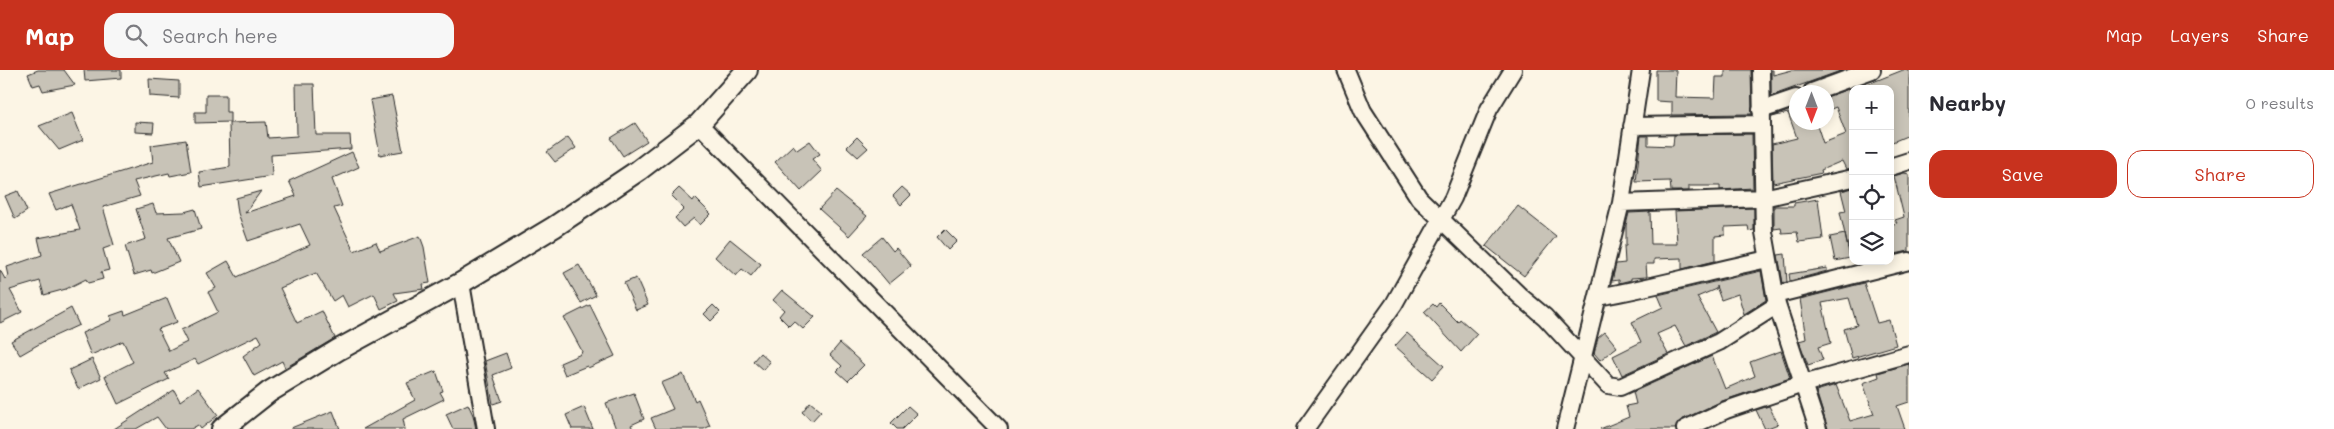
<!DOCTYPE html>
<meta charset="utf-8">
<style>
body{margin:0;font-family:Mali,sans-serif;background:#f7f7f7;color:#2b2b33}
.controls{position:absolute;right:15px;top:15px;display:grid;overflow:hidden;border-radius:10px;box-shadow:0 2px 12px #0003}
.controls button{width:45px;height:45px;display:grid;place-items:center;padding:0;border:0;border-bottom:1px solid #e1e1e2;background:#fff;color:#2b2b33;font:25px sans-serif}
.compass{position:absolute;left:1789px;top:15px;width:45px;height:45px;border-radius:50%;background:#fff;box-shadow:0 2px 12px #0003;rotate:180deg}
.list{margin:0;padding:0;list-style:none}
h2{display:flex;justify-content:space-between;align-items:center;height:65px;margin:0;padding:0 20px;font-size:21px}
h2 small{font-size:16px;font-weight:400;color:#7c7c81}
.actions{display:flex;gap:10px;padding:15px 20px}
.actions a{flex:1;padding:11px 0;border:1px solid #c8321e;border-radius:15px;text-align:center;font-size:18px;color:#c8321e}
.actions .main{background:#c8321e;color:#fff}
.icon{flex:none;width:28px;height:28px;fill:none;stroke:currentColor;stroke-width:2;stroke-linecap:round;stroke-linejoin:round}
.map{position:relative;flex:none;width:1909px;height:359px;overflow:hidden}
header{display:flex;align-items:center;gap:30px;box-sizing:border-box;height:70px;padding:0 25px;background:#c8321e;color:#fff}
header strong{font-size:24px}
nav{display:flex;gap:28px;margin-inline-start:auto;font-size:18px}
.search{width:350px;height:45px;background:#f7f7f7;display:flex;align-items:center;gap:12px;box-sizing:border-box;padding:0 18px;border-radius:15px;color:#7c7c81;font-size:19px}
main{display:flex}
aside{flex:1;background:#fff}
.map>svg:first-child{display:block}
</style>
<header>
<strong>Map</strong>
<div class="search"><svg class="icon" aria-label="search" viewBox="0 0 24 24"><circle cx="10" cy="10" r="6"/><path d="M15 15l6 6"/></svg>Search here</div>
<nav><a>Map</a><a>Layers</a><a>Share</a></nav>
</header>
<main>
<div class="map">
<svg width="1909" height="359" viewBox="0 0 1909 359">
<rect width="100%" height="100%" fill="#fcf5e5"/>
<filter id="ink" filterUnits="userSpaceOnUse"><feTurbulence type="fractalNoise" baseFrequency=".02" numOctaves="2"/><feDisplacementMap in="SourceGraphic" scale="10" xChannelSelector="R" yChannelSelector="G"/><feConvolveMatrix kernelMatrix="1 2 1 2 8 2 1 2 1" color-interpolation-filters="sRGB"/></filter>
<g filter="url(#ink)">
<path fill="#c8c3b7" stroke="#2b2b2b" d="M38 0H64L75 15 43 21 40 14 33 16 28 4Z
M84 0H121V8L85 11Z
M1656 0H1676L1675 27 1715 28 1716 7H1725V0H1751L1752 44 1672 45V32L1656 31Z
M1771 0H1773V5L1792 0H1843L1771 26Z
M1903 0H1909V65L1890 73V19L1858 18Z
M149 9 179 11V28L150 26Z
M296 14H314L316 65H350L351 79 271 85 272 106 201 117 199 102 230 97 229 53 266 52 268 68 297 66Z
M1857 16 1858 19H1853V98L1846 99 1842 91 1821 100 1822 103 1773 113 1772 74 1797 68 1788 43 1772 47 1796 38V52H1816L1823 73 1846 64 1836 37 1826 41V27Z
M206 25H226V42H230V52L195 53V42H206Z
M392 26 403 81 380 85 370 30Z
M72 43 83 70 59 80 39 56Z
M135 52 154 53 153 63 135 62Z
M635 53 647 71 623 86 611 68Z
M1752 64 1753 118 1720 120V116H1689V121H1671L1670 111 1636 112 1641 66H1648V75L1673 76 1674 65Z
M568 67 576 78 555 92 547 82Z
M857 67 868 78 858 87 847 77Z
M186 70 191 102 170 106 169 103 134 111 140 126 103 137 114 175 103 179 109 200 101 202 103 209 88 213 86 209 66 219 44 225 40 211 10 220 22 242 0 253V200L5 209 9 206 7 197 42 185 38 168 80 160 71 134 56 140 49 124 153 92 151 75Z
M810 71 820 84 812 89 822 101 801 121 775 92 793 75 797 80Z
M352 82 359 97 332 109 342 136 334 138 354 181 376 172 380 181 420 166 424 177 430 213 423 214 424 219 394 223 398 231 381 239 374 224 348 237 342 225 333 231 316 203 280 218 297 253 322 241 335 268 285 298 282 291 254 306 243 286 262 272 258 265 198 294 195 289 165 303 169 309 118 334 105 306 133 292 123 271 91 285 82 263 112 250 110 246 124 241 125 245 167 228 177 252 158 259 169 281 187 272 181 260 218 242 208 222 216 218 207 203 228 191 237 207 310 175 300 154 248 171 238 143 236 128 261 121 245 143 296 126 289 111Z
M1904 103 1909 104V181L1890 185 1895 183 1890 155 1897 153 1895 150 1904 147 1894 106Z
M902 117 911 125 901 135 893 126Z
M679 118 693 131 695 128 711 144 700 155 694 148 683 157 675 148 684 139 671 126Z
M1853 118V177L1848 178 1840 142 1846 141 1841 121Z
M18 121 27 141 15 149 5 126Z
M836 121 867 146 849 166 819 139Z
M1818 129 1823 169 1799 172 1797 162 1782 163 1781 158 1774 159V136H1794V133Z
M153 134 156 143 184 142 195 139 201 159 168 168 179 192 152 203 151 200 134 205 125 176 146 169 136 139Z
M1518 136 1556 166 1524 206 1486 176Z
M1754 138V160L1749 161 1748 156 1725 157V165L1715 166V191L1682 199V188L1654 189V194H1646L1647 207 1631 208V210L1619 213V210L1612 211 1616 194 1625 193 1624 176H1626V155L1629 143 1650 142 1651 174H1677L1675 141Z
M945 159 957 171 948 180 937 167Z
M1845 164 1850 188 1835 191 1830 167Z
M882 167 893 181 896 178 911 196 889 214 863 183Z
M730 169 761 194 751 206 742 199 736 206 715 187Z
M1785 184 1787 212 1783 213 1778 185Z
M579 195 596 225 581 233 564 203Z
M1827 198V201L1790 211 1789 204Z
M1761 201 1766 230 1744 244 1738 224 1721 230 1716 216V219L1697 227 1716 262 1686 276 1675 256 1657 264 1668 284 1622 305 1613 286 1641 272 1632 252 1663 237 1658 225Z
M636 208 648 235 636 240 624 213Z
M1864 213 1877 253 1889 250 1896 275 1852 288 1844 259 1857 255 1849 228 1822 233 1831 273 1818 277 1823 290 1808 295 1799 271 1806 269 1800 229Z
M782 220 815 247 803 259 794 251 789 256 779 246 784 240 773 230Z
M1439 233 1458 252 1460 249 1477 264 1461 282 1424 242 1433 234 1436 237Z
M590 235 615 286 588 298 587 296 565 305 560 293 581 284 582 281 564 248Z
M713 235 720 242 711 251 704 244Z
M71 238 79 255 46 270 20 285 11 271Z
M1605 262 1617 277 1600 290 1594 283 1598 268Z
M1407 263 1444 296 1432 309 1395 276Z
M840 273 864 295 848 311 837 301 842 296 830 285Z
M1781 281 1790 308 1722 331 1681 350 1675 359H1600L1629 347 1626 336 1636 334 1633 322 1712 286 1725 319 1755 306 1750 292Z
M506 283 511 298 493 305 502 331 493 334 485 291Z
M760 283 770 292 763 300 753 291Z
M92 289 101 308 78 319 69 300Z
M1909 294V332L1897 336 1905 359H1828L1816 321 1836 315 1850 351 1874 344 1863 313 1879 307 1878 303Z
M436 301 443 321 440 322 444 329 403 349 405 359H363L415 330 407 313Z
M683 304 695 331 698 329 710 356 704 359H656L651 348 673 339 661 313Z
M198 318 218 345 201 359 198 355 191 359H166L157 347 136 359H114L174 320 180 331Z
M634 323 644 349 631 355 633 359H616L606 333Z
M810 332 821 341 812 351 802 342Z
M468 334 473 345 476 359H453L446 344Z
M908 336 917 344 902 359H897L891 353Z
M1769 336 1778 354 1765 359 1756 340Z
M584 337 593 359H572L566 345Z
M333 341 340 359H291V358Z"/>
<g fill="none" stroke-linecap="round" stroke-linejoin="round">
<g stroke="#2b2b2b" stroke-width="20">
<path id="minor" d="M1346 0 1363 41 1419 128 1521 227 1545 247 1608 315 1620 317 1719 272 1777 235
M1761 0 1764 162 1777 235 1818 359
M1812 22 1872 0
M1761 40 1796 28
M699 54 999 359
M1632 56 1761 54
M1890 97 1909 91
M1621 133 1763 128 1853 108
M461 213 486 359
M1775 225 1909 191
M1598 227C1655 217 1711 201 1768 189
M1305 359 1394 234 1453 128 1489 39 1513 0
M1565 359 1621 133 1641 0
M1685 359 1726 340 1803 314 1909 284"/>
</g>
<g stroke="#2b2b2b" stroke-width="24">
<path id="tertiary" d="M222 359 269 322 338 280 461 213 554 157 639 100 699 54 747 0"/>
</g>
<use href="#minor" stroke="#fcf5e5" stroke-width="16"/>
<use href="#tertiary" stroke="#fcf5e5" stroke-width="20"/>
</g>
</g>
</svg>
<div class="controls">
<button>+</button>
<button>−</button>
<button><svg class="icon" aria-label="locate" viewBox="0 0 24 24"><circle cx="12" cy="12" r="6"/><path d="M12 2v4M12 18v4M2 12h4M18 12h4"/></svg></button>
<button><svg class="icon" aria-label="layers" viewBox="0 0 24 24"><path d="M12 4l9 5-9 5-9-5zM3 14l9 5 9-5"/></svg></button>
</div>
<svg class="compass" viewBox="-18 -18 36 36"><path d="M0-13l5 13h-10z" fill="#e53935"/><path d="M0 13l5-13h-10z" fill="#7c7c81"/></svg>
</div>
<aside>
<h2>Nearby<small>0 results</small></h2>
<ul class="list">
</ul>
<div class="actions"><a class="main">Save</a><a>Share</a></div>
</aside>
</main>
